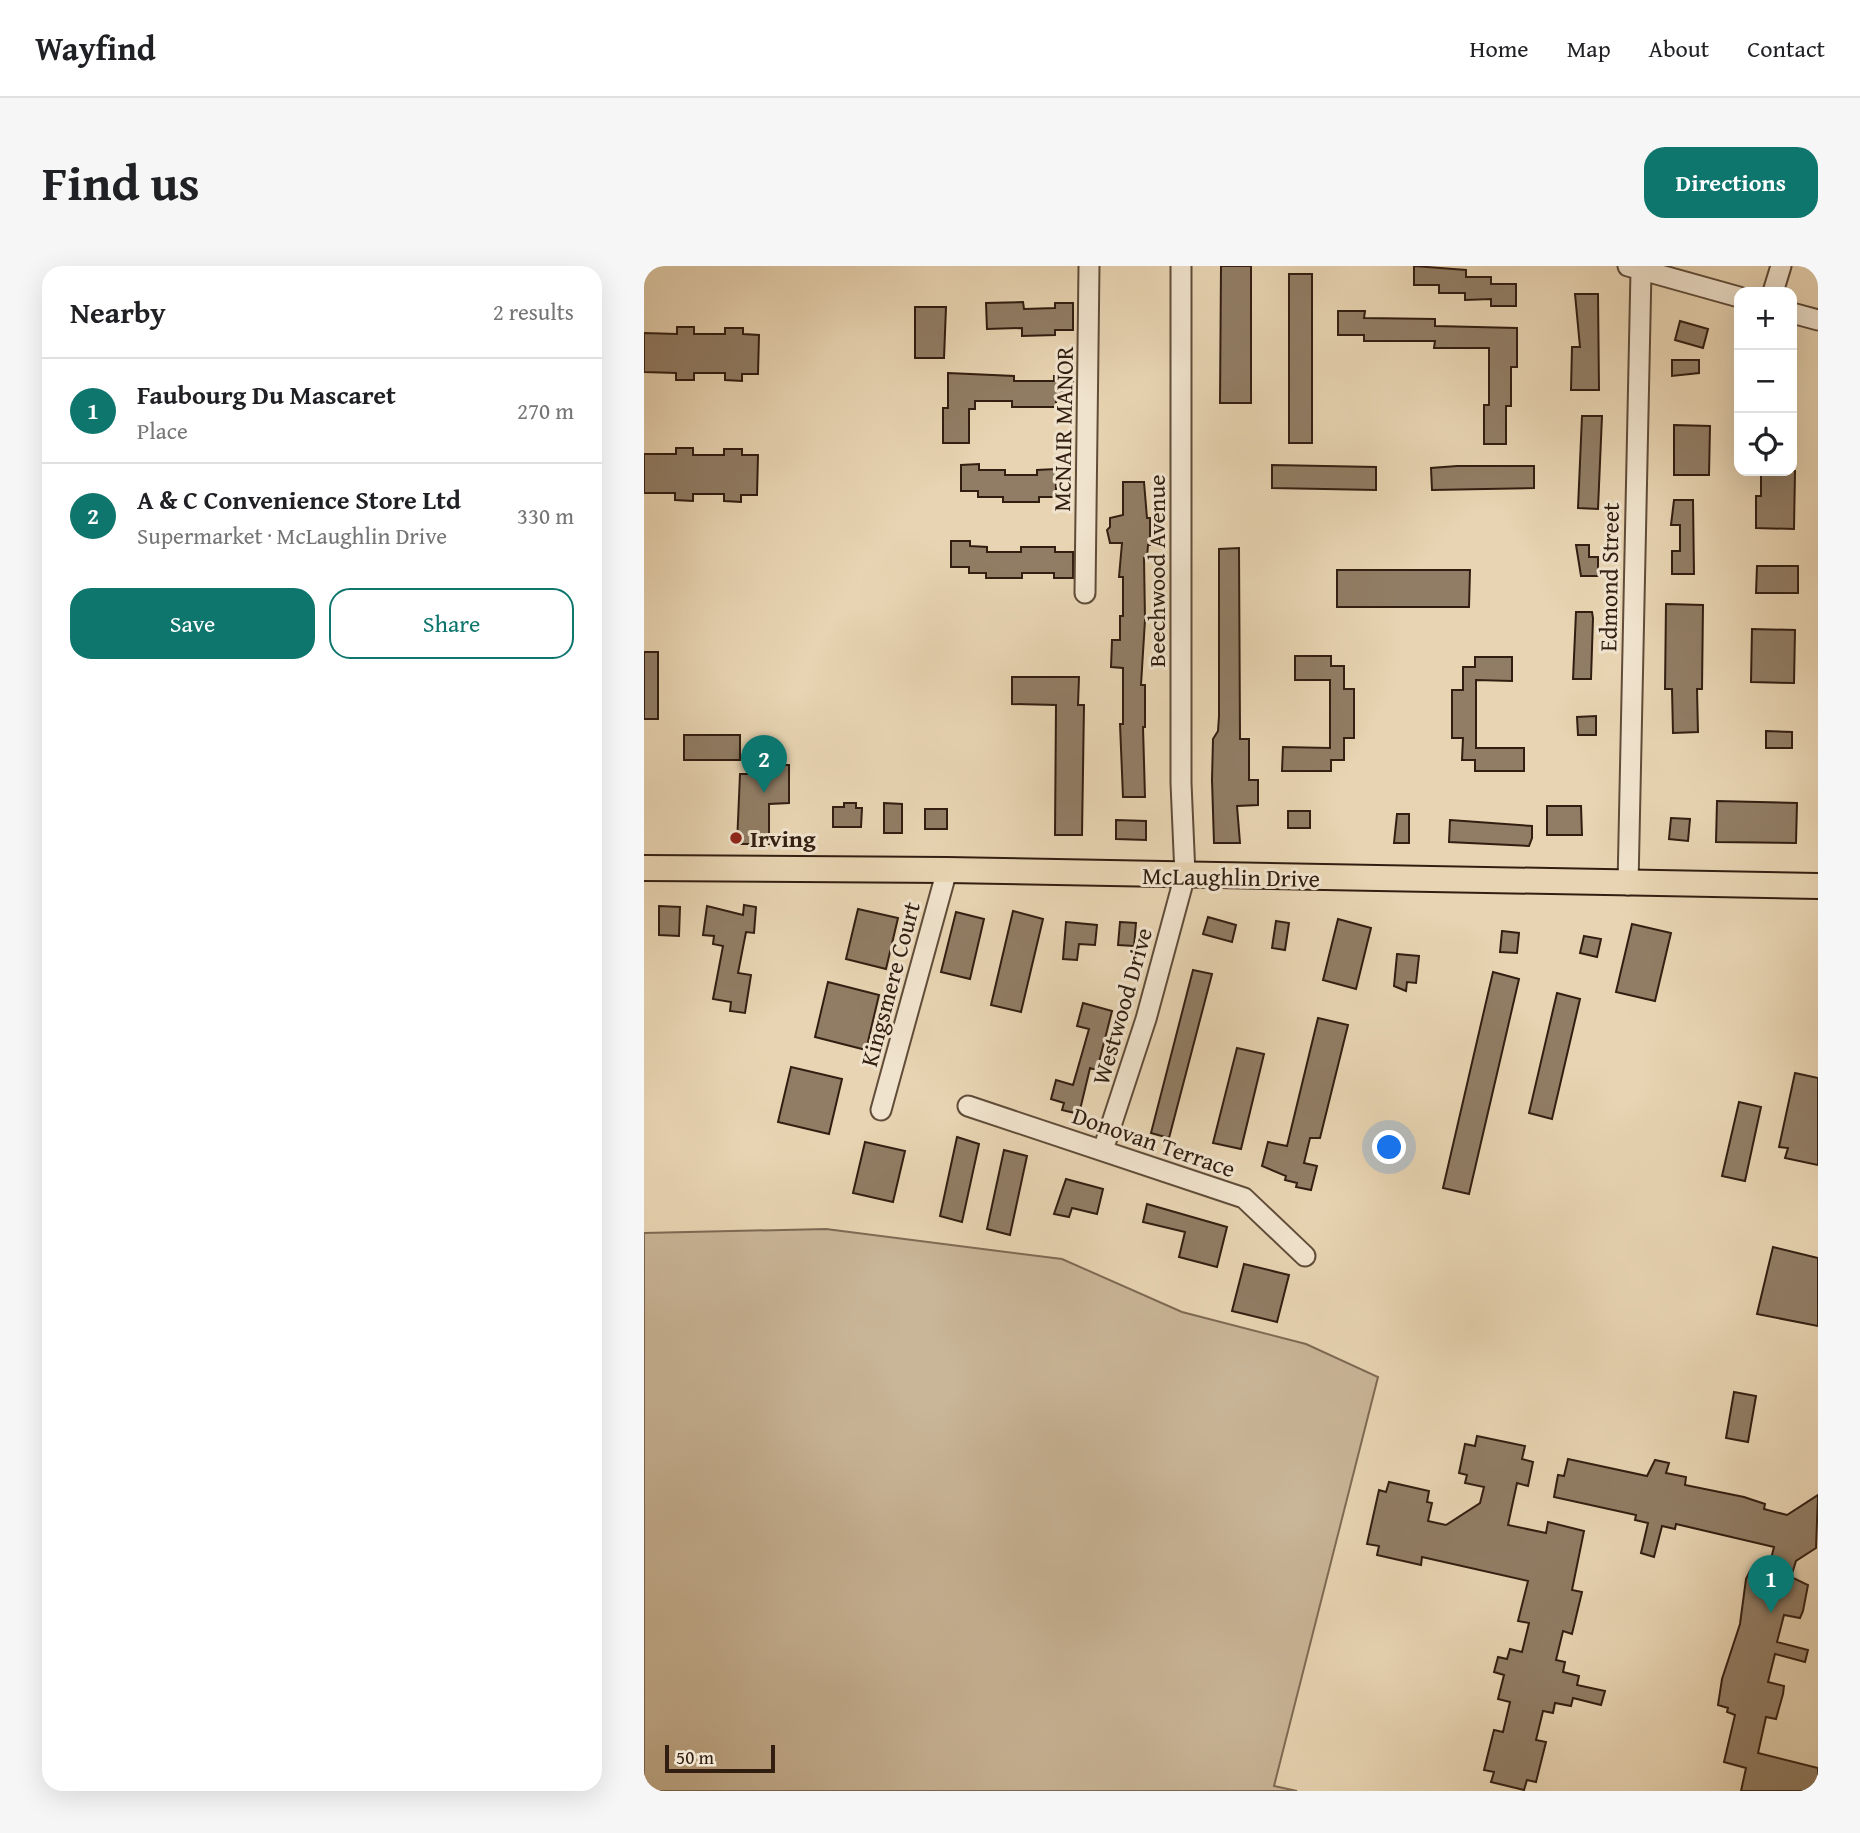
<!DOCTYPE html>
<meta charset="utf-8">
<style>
body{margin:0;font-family:"Gentium Book Plus",serif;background:#f6f6f6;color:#202124}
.controls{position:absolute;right:21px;top:21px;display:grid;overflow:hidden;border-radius:14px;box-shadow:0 7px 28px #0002}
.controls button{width:63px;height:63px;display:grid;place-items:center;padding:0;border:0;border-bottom:2px solid #e0e0e0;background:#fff;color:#202124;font:35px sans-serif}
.scale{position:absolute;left:21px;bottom:18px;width:110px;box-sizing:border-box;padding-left:7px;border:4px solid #321e11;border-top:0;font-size:19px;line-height:24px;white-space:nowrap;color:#321e11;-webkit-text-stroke:5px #f0e3cd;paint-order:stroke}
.you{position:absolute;left:746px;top:882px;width:24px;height:24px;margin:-18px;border:5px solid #fff;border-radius:50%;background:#1a73e8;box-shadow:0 0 0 10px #1a73e833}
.badge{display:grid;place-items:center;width:46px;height:46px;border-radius:50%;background:#0f766e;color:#fff;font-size:23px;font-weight:700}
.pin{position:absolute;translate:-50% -58px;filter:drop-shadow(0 2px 4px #0008)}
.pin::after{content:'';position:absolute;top:37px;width:24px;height:21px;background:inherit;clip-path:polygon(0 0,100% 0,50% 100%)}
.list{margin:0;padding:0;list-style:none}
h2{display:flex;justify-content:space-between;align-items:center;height:91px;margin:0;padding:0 28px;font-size:30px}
h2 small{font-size:23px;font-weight:400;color:#757577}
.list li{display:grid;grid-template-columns:46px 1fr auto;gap:21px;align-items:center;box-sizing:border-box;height:105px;padding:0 28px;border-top:2px solid #e0e0e0}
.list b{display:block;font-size:26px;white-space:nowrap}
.list p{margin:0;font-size:23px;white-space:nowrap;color:#757577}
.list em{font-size:23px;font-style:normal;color:#757577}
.actions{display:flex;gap:14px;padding:21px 28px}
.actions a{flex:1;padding:16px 0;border:2px solid #0f766e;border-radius:21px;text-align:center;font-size:24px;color:#0f766e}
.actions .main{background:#0f766e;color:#fff}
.icon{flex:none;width:38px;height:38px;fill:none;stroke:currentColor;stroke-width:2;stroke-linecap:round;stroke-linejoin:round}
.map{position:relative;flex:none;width:1174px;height:1525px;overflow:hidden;border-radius:21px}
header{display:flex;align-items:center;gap:42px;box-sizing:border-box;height:98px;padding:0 35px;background:#fff;border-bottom:2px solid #e0e0e0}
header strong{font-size:33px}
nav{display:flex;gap:38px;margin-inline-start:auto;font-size:24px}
.intro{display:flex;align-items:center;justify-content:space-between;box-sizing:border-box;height:168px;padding:0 42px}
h1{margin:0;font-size:49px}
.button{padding:18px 32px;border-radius:21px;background:#0f766e;color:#fff;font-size:24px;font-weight:700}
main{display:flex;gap:42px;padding:0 42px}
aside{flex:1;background:#fff;border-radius:21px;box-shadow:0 7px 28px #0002}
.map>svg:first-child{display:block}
</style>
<header>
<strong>Wayfind</strong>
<nav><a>Home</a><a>Map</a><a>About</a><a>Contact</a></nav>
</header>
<div class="intro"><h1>Find us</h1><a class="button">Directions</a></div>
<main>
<aside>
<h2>Nearby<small>2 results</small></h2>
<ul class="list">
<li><span class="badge">1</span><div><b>Faubourg Du Mascaret</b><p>Place</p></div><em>270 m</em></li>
<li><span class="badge">2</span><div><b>A &amp; C Convenience Store Ltd</b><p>Supermarket · McLaughlin Drive</p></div><em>330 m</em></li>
</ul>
<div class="actions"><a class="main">Save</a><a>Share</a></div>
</aside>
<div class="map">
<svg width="1174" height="1525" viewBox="0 0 1174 1525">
<rect width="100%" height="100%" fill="#e8d4b2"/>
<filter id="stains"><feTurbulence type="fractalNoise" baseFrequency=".00286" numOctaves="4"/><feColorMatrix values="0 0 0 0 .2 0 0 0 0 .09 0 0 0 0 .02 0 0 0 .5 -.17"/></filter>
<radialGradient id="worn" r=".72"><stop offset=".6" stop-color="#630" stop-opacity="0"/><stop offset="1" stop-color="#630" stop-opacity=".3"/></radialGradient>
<path fill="#c9b597" stroke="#7e6a54" stroke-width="2" d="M182 963 418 993 538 1046 662 1078 734 1111 630 1520 653 1525H0V967Z"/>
<path fill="#917d65" stroke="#321e11" stroke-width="2" d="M577 0H607V137H576Z
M770 0 822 4V11H847V18H872V40H847V33L821 34V27H795V19H770Z
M645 8H668V177H645Z
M931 28H954L955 124H927L928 81H936Z
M379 36 380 43 411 42V37H429V64H411V69L378 70V62L343 63 342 37Z
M271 41H302L300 92H271Z
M694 45H721L720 52 791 53V60L873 62V101H867V140H862V178H840V139H845V82H790L791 75H720V69H694Z
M1036 55 1064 63 1059 82 1031 74Z
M33 61H50V68H81V62H99V68L115 69 114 108H98V115L81 114V107H50V114H32V107L0 106V67L33 68Z
M1028 94H1055V107L1028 110Z
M304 107 370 110V115H410V110H429V135H412V141H368V135H331V143H325V177H299V142H304Z
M938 150H958L954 243 934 242Z
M1030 159 1066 160 1065 209H1030Z
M32 182H49V189H80V183H98V189H114L113 229H97V236L80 235V228H49V235L31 234V227H0V188H32Z
M335 198V204H361V209H393V204L412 203V231H395V236H359V231H334V225H317V199Z
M628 199 732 201V224L628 222Z
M813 200H890V222L788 224 787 202Z
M1117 205H1151L1150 263 1112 262V230H1117Z
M479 216H500L503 252H506V279H504L503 292H500L501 354 497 419H501V461H499L501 531H479L476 458H479V402L467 401 468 374H476V350H479V311H475L478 277H466L463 264 466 261V252L479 249Z
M1030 234H1049L1050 308H1028V285H1036V259H1027Z
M307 275H326V280L343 281V286H377V281H411V286H429V312H410V307H378V312H342V307H325V301H307Z
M932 279H945V291H954V310H937Z
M595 282 596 473H605V514H614V539L593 540 596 577H570L568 514 569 473 574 465 575 450V283Z
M1113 300H1154V327H1112Z
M693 304H826L825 341H693Z
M1022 338 1059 339 1058 423H1053L1054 466 1029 467 1028 423H1021Z
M932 346H948L949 352 947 413H929Z
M1108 363 1151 364 1150 417 1107 416Z
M0 386H14V453H0Z
M651 390H687V400H700V423H710V472H700V494H687V505H638L639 481 686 482V414H651Z
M831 391H868V415L832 414V482H880V505H831V494H818L819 472H808V424H819V401H831Z
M368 411H435L434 439H440L438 569H411L412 439 368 438Z
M952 450V469H934L933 451Z
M1122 465 1148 466V482H1122Z
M40 469H96V494H40Z
M121 499H145V537L125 538V578H93L96 508H121Z
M1073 535 1153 537 1152 577 1072 576Z
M200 537H212V542H218L217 561H189V541H200Z
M240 537 258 538V567H240Z
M903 540H937L938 569H903Z
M281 543H303V563H281Z
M644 545H666V562H644Z
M753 548H765V577H750Z
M1027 552 1046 553 1044 575 1025 573Z
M472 554 502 555V574L472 573Z
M806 554 888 560V572L885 580 805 576Z
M100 639 112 641 110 667 102 666 94 707 107 709 101 747 86 745 87 736 69 733 79 680 69 678 70 670 59 669 63 640 99 649Z
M15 640 36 641 35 670 15 669Z
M214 643 254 652 242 703 202 693Z
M369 645 399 653 377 746 347 739Z
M312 646 340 653 326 713 297 706Z
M564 651 592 659 588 676 559 668Z
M694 653 727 662 712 723 679 714Z
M632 655 645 657 641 684 628 682Z
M422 656 453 659 451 679 435 678 433 694 419 693Z
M476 656 492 657 490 680 474 679Z
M988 658 1027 667 1011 735 972 726Z
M858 665 875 667 873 687 856 686Z
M940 670 957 673 953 691 936 687Z
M753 688 775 690 772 717 763 716 762 725 750 720Z
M549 704 568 708 525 872 507 867Z
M849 706 875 713 825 928 799 922Z
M184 716 235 729 222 784 171 771Z
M913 727 936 733 908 853 885 847Z
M439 737 468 745 453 804 446 802 435 848 418 844 420 837 407 833 412 814 429 819 445 763 433 760Z
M674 752 704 759 676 872H666L660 897 673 900 667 924 652 921 653 917 641 914 642 910 618 900 624 876 643 880Z
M593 782 620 788 597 883 569 877Z
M147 801 198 813 185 868 134 856Z
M1151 807 1174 812V899L1141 892 1144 882 1135 881Z
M1095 836 1117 841 1101 915 1078 910Z
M313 871 335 878 318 956 296 950Z
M221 876 261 885 249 936 209 927Z
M360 884 383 890 366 969 343 963Z
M422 913 459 923 453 948 428 942 425 951 410 948Z
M503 938 583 961 573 1001 535 991 541 966 499 956Z
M1129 981 1174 992V1060L1113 1048Z
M600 998 645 1009 633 1056 588 1045Z
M1090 1126 1112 1130 1104 1176 1082 1172Z
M833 1170 881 1180 878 1193 889 1196 884 1220 873 1217 864 1259 902 1267 904 1256 940 1265 928 1324 938 1326 928 1368 919 1365 912 1394 921 1396 919 1406 935 1410 933 1419 961 1425 957 1439 929 1432 927 1440 911 1437 909 1447 899 1445 892 1474 902 1476 892 1516 883 1514 880 1524 847 1516 850 1506 840 1504 850 1464 859 1466 866 1436 854 1433 860 1409 850 1406 854 1391 863 1393 866 1383 878 1386 885 1357 874 1355 884 1315 778 1291 777 1299 733 1289 735 1280 723 1278 735 1224 742 1226 745 1216 785 1225 783 1236 788 1237 784 1255 802 1259 836 1237 840 1221 821 1217 823 1209 815 1207 821 1178 831 1180Z
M924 1193 1003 1210 1011 1194 1025 1197 1022 1207 1042 1211 1041 1219 1100 1231 1121 1238 1120 1243 1143 1249 1174 1229 1172 1282 1152 1295 1147 1311 1164 1319 1159 1345 1156 1352 1140 1349 1133 1376 1164 1384 1161 1396 1131 1388 1124 1416 1140 1420 1139 1428 1132 1453 1122 1451 1114 1487 1174 1502V1525H1097L1102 1502 1080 1496 1091 1449 1083 1446 1084 1442 1074 1439 1078 1413 1096 1358 1102 1313 1106 1305H1124L1130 1281 1032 1258 1031 1263 1018 1260 1010 1291 997 1287 1004 1257 991 1254 992 1249 910 1231 914 1209 920 1210Z"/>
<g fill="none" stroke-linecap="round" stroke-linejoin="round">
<g stroke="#604c39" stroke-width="23">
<path id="minor" d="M984 0 1095 31
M1129 26 1137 0
M1148 47 1174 54
M441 327 445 0
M984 619 997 5
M324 840 600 932 661 990
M237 844 303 604
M459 884 502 753 541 609 537 517V0"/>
</g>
<g stroke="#321e11" stroke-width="28">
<path id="major" d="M0 602 303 604 1174 620"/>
</g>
<use href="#minor" stroke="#f0e3cd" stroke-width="19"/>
<use href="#major" stroke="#e8d4b2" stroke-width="24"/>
</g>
<circle fill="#8f2418" stroke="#f0e3cd" stroke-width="2.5" cx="92" cy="572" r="7"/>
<g text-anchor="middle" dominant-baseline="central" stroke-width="6" stroke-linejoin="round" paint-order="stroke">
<g font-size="24" fill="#321e11" stroke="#f0e3cd">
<text transform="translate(419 163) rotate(-89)">McNAIR MANOR</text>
<text transform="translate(512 305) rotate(-90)">Beechwood Avenue</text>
<text transform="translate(965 311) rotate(-89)">Edmond Street</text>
<text transform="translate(587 611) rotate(1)">McLaughlin Drive</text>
<text transform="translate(246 718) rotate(-75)">Kingsmere Court</text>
<text transform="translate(478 740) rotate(-74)">Westwood Drive</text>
<text transform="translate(510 876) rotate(19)">Donovan Terrace</text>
</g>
<g font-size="24" font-weight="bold" fill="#321e11" stroke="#f0e3cd" text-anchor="start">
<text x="106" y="572">Irving</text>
</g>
</g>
<rect width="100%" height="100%" filter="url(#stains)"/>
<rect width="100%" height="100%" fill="url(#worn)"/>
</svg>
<div class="controls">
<button>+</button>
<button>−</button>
<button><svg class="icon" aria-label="locate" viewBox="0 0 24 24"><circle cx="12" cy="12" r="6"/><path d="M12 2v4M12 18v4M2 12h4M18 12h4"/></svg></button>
</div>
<div class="scale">50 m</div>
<div class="you"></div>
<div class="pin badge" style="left:1127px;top:1347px">1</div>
<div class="pin badge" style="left:120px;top:527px">2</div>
</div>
</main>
